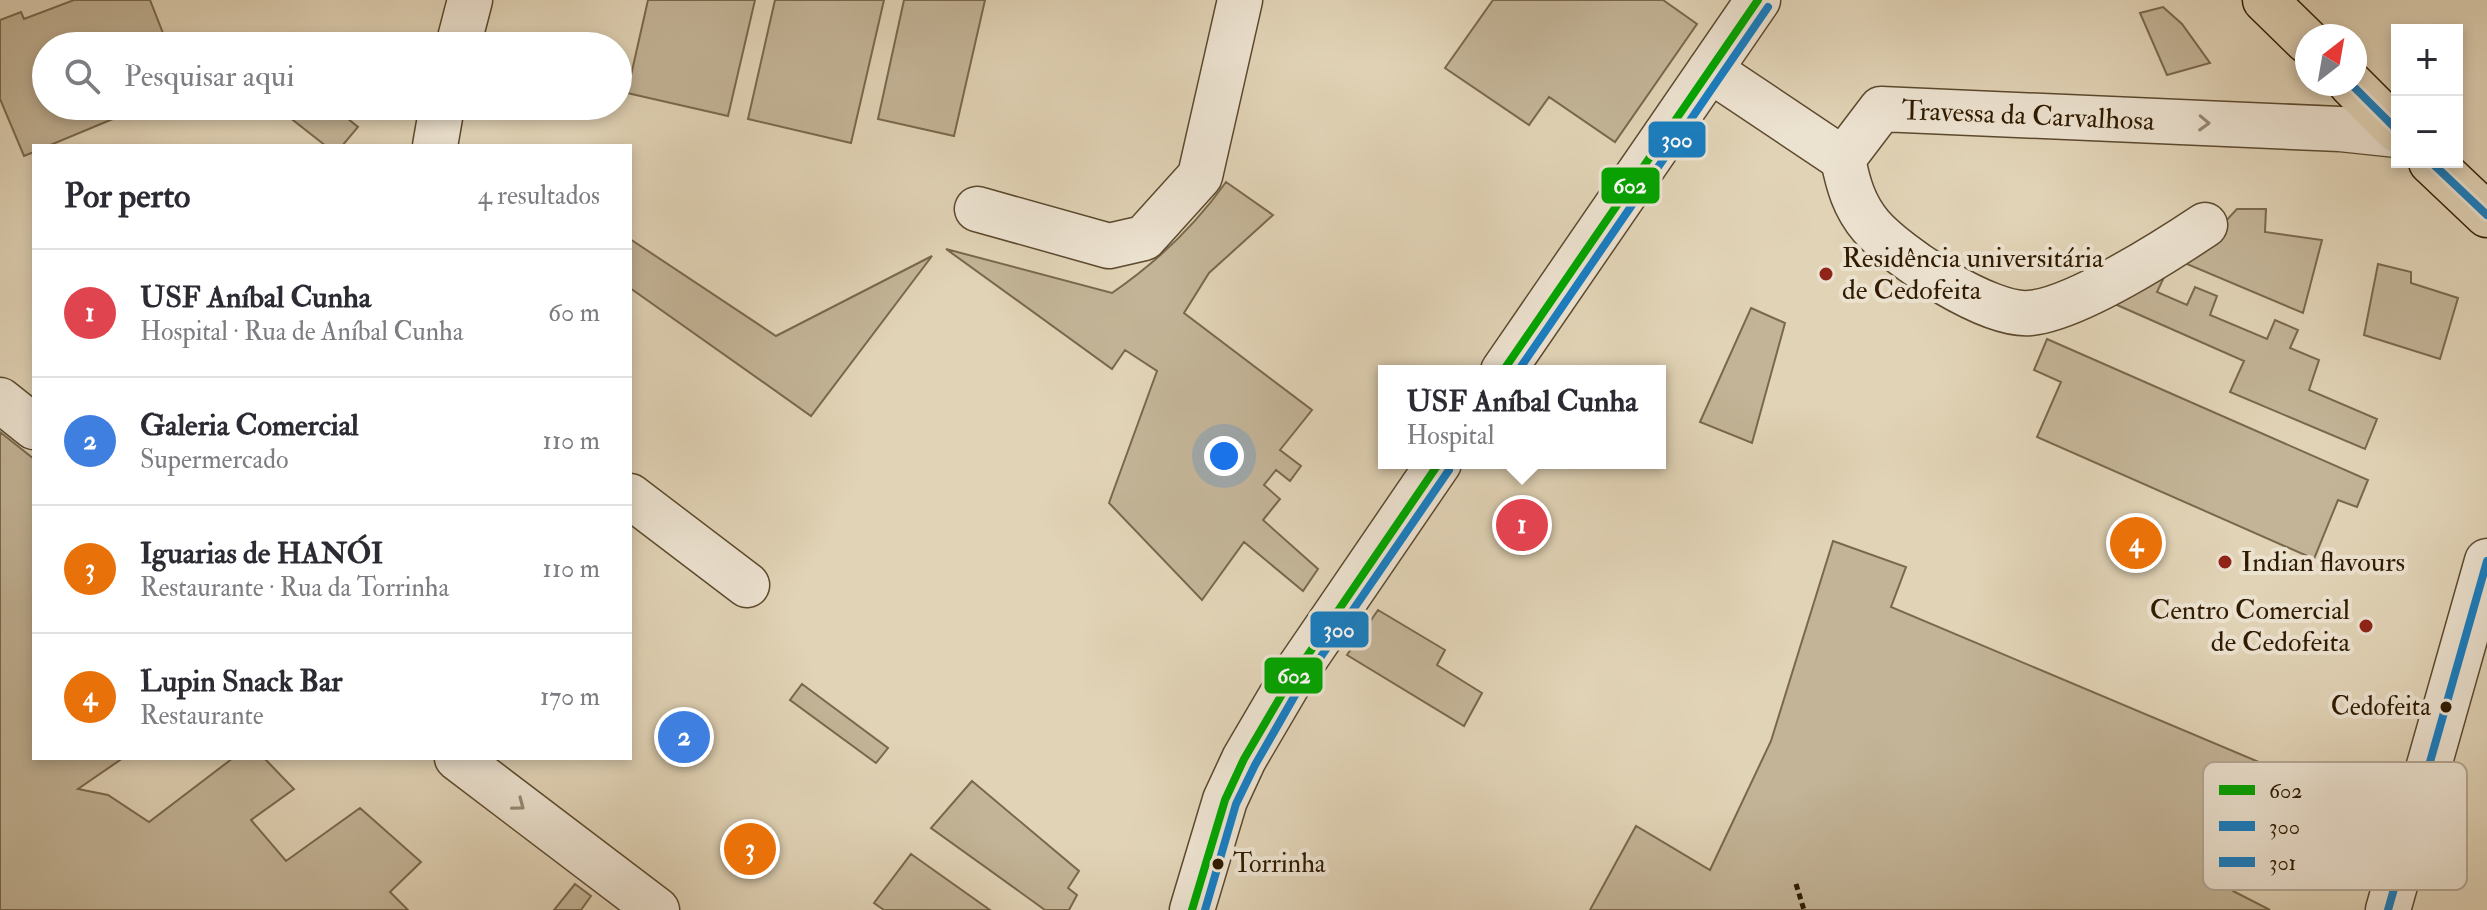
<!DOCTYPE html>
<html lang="pt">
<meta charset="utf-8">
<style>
body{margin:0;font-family:"IM FELL Double Pica",serif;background:#f2f2f3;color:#2b2b33}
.controls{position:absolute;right:24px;top:24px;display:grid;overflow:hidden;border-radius:0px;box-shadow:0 4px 12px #0003}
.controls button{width:72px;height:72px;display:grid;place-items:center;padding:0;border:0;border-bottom:2px solid #e1e1e2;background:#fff;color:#2b2b33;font:40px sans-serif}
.compass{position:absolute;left:2295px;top:24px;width:72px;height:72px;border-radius:50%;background:#fff;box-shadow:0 4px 12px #0003;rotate:31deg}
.you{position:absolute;left:1224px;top:456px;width:28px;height:28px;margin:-20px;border:6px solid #fff;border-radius:50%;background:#1a73e8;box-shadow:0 0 0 12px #1a73e833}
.badge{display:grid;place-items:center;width:52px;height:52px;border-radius:50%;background:#8f2418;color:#fff;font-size:26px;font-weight:700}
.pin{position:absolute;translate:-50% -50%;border:4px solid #fff;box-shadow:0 2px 8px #0006}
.popup{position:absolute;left:1378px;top:365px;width:288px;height:104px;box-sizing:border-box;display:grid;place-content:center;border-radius:0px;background:#fff;filter:drop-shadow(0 2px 6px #0005);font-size:26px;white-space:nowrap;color:#7c7c81}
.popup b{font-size:30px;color:#2b2b33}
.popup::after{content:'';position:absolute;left:50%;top:100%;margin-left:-16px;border:16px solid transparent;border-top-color:#fff}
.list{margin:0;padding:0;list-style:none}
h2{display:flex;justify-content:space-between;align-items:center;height:104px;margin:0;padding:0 32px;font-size:34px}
h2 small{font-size:26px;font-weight:400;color:#7c7c81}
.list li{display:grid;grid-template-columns:52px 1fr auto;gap:24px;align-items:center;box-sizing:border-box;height:128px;padding:0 32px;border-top:2px solid #e1e1e2}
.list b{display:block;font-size:30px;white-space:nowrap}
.list p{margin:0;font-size:26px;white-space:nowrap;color:#7c7c81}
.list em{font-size:26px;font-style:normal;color:#7c7c81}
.icon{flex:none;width:44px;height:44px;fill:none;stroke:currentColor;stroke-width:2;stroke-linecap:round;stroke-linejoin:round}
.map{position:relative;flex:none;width:2487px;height:910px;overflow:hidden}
.search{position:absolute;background:#fff;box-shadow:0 4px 12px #0003;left:32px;top:32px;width:600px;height:88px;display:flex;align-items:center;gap:20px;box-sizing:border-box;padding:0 28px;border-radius:44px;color:#7c7c81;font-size:30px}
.panel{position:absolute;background:#fff;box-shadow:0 4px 12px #0003;left:32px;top:144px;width:600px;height:616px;border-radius:0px}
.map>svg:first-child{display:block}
</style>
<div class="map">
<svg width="2487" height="910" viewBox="0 0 2487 910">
<rect width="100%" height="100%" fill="#e1d3b6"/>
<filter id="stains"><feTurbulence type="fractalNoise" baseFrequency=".0025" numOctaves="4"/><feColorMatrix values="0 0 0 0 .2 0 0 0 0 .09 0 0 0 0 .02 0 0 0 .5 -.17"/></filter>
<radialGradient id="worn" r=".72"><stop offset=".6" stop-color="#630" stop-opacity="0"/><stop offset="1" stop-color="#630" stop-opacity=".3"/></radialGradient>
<path fill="#c3b497" stroke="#7a684c" stroke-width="2" d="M74 0H150L168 46H46V106H144L48 146H34V152L24 156 0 99V20L21 12 24 19Z
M648 0H755L728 116 627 93Z
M775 0H884L851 143 748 119Z
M904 0H985L954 136 878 119Z
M1493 0H1663L1697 24 1615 142 1549 97 1529 125 1445 68Z
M2163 7 2182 24 2210 63 2167 75 2140 13Z
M275 106H332L358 127 342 146H326Z
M1226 182 1273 215 1209 273 1184 313 1312 410 1280 450 1301 466 1290 481 1276 470 1264 485 1280 499 1263 520 1318 569 1303 591 1244 542 1202 600 1109 503 1157 371 1125 350 1112 369 946 249 1112 293C1157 262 1194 227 1226 182Z
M2237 209H2266L2265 232 2322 240 2303 313 2173 258 2157 292 2187 305 2195 287 2217 296 2210 315 2267 339 2275 320 2298 330 2290 348 2319 360 2309 390 2377 419 2365 449 2230 392 2244 361 2099 297 2222 225Z
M630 239 776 336 932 256 811 416 630 288Z
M2378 264 2411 272V283L2458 298 2440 359 2364 335Z
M1751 308 1785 323 1752 443 1700 422Z
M2047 339 2368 480 2357 507 2338 500 2314 559 2037 437 2061 382 2034 370Z
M0 432 34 459V758H123L78 789 108 795 149 822 233 758H264L294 789 251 820 286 861 360 808 421 862 390 892 408 910H0Z
M1833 541 1906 567 1891 607 2259 762 2233 825 2258 838 2233 891 2270 910H1590L1636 826 1710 870 1771 741Z
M1378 610 1445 650 1437 665 1482 693 1464 726 1347 655Z
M802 684 888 748 876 763 790 700Z
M972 781 1079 871 1068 888 1077 895 1069 910H1045L931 828Z
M911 854 990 910H884L874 903Z
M575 884 591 896 581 910H554Z"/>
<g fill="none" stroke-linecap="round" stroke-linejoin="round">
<g stroke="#5c492e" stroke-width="47">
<g id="minor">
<path d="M458 46 470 0"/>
<path d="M1710 70 1843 159"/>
<path d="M435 146 442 106"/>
<path id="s1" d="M1843 159 1881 109 2340 129 2397 135"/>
<path d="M1843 159C1848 184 1854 206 1871 226 1898 257 1989 317 2030 313 2075 309 2166 251 2205 225"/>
<path d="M977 209 1109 246 1144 238 1200 176 1240 0"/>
<path d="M1503 371 1758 0"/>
<path d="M0 400 34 427"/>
<path d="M630 496 747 585"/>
<path d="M457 758 657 910"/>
<path d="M1192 910 1225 800 1244 759 1288 684 1439 463"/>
<path d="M2388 910 2487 561"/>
</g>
</g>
<g stroke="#301b00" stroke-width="47">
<path id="major" d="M2265 0 2307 41
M2351 84 2397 130
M2431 162 2487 215"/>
</g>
<path stroke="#301b00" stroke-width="5" stroke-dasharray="6 4" stroke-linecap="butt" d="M1796 884 1804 910"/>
<use href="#minor" stroke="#ece2d0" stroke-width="44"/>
<use href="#major" stroke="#e1d3b6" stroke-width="44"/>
<g stroke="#ece2d0" stroke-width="14">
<path id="bus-1" d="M1503 371 1758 0
M1192 910 1225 800 1244 759 1288 684 1439 463"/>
</g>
<g stroke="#ece2d0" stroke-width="14">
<path id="bus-2" d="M1518 371 1768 7
M1205 910 1236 804 1255 765 1298 690 1449 470"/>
</g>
<g stroke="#ece2d0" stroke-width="14">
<path id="bus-3" d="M2351 84 2397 130
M2431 162 2487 215
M2388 910 2487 561"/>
</g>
<use href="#bus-1" stroke="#02a500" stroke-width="8"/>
<use href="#bus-2" stroke="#187ec2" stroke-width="8"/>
<use href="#bus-3" stroke="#187ec2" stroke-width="8"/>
</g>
<defs><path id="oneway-chevron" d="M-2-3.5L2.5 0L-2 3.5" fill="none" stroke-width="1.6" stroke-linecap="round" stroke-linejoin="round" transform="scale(2)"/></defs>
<g stroke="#978872">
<use href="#oneway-chevron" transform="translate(2204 123) rotate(2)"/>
<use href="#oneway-chevron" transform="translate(519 805) rotate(37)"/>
</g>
<g fill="#8f2418" stroke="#ece2d0" stroke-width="3">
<circle cx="1826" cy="274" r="8"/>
<circle cx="2225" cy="562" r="8"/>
<circle cx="2366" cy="626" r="8"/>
</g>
<g fill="#301b00" stroke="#ece2d0" stroke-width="3">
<circle cx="2446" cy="707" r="7"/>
<circle cx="1218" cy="864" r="7"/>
</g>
<g text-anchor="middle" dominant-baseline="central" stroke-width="8" stroke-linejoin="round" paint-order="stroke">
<g font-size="26" fill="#301b00" stroke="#ece2d0" text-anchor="end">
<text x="2431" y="707">Cedofeita</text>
<text x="1233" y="864" text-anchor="start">Torrinha</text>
</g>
<g font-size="28" fill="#301b00" stroke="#ece2d0">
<text stroke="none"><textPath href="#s1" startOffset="210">Travessa da Carvalhosa</textPath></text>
</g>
<g font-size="28" fill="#301b00" stroke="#ece2d0" text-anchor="start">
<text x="1842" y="258">Residência universitária<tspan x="1842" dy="32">de Cedofeita</tspan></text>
<text x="2241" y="562">Indian flavours</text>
<text x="2350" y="610" text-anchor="end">Centro Comercial<tspan x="2350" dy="32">de Cedofeita</tspan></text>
</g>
</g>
<rect x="2203" y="762" width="264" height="128" rx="12" fill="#ece2d0" stroke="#b4a692" stroke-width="2"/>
<rect x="2219" y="785" width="36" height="10" fill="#02a500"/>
<rect x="2219" y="821" width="36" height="10" fill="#187ec2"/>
<rect x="2219" y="857" width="36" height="10" fill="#187ec2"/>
<g font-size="22" fill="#301b00">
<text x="2269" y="798">602</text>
<text x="2269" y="834">300</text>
<text x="2269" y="870">301</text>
</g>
<g stroke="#ece2d0" stroke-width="3">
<rect x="1647" y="120" width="60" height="39" rx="8" fill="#187ec2"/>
<rect x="1600" y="166" width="61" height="39" rx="8" fill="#02a500"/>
<rect x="1309" y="610" width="61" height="39" rx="8" fill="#187ec2"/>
<rect x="1263" y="656" width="61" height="39" rx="8" fill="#02a500"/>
</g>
<g font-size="22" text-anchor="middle" font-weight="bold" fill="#fff">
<text x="1677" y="147">300</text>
<text x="1630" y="193">602</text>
<text x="1339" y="637">300</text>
<text x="1294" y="683">602</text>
</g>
<rect width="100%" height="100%" filter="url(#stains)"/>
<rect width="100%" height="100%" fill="url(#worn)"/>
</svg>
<div class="controls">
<button>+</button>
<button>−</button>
</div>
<svg class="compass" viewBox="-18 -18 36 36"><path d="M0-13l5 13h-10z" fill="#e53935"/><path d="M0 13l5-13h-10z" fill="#7c7c81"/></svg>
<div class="you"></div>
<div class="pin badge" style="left:1522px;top:525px;background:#e0444e">1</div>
<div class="popup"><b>USF Aníbal Cunha</b>Hospital</div>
<div class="pin badge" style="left:684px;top:737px;background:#3f7fe0">2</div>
<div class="pin badge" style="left:750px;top:849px;background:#e8710a">3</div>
<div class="pin badge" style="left:2136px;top:543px;background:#e8710a">4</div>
<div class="search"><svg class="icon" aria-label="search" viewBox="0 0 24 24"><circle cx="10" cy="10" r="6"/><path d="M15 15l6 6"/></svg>Pesquisar aqui</div>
<section class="panel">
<h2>Por perto<small>4 resultados</small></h2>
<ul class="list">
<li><span class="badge" style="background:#e0444e">1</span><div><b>USF Aníbal Cunha</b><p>Hospital · Rua de Aníbal Cunha</p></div><em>60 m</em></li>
<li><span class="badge" style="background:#3f7fe0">2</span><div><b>Galeria Comercial</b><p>Supermercado</p></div><em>110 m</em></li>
<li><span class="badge" style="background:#e8710a">3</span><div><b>Iguarias de HANÓI</b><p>Restaurante · Rua da Torrinha</p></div><em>110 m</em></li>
<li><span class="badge" style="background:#e8710a">4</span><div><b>Lupin Snack Bar</b><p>Restaurante</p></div><em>170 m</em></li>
</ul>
</section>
</div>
